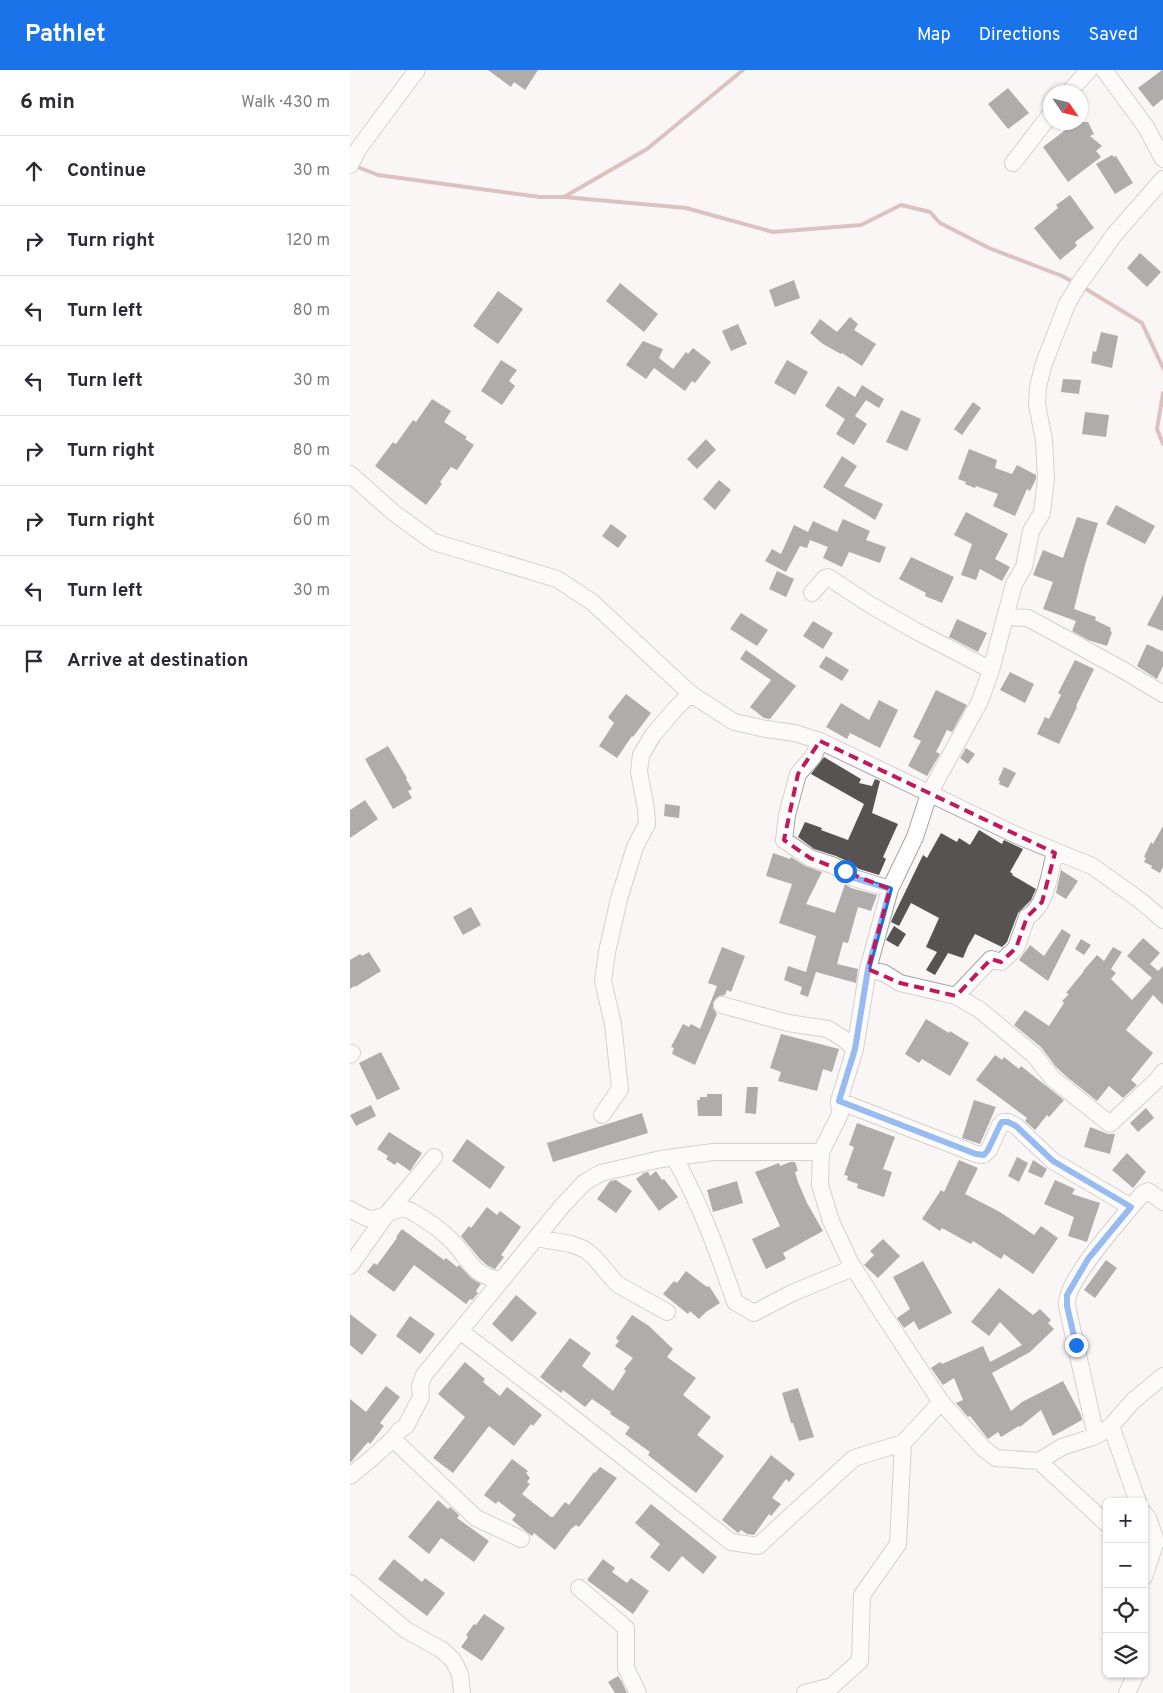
<!DOCTYPE html>
<meta charset="utf-8">
<style>
body{margin:0;font-family:Overpass,sans-serif;background:#f2f2f3;color:#2b2b33}
.controls{position:absolute;right:15px;bottom:15px;display:grid;overflow:hidden;border-radius:8px;box-shadow:0 1px 4px #0004}
.controls button{width:45px;height:45px;display:grid;place-items:center;padding:0;border:0;border-bottom:1px solid #e1e1e2;background:#fff;color:#2b2b33;font:25px sans-serif}
.compass{position:absolute;left:693px;top:15px;width:45px;height:45px;border-radius:50%;background:#fff;box-shadow:0 1px 4px #0004;rotate:125deg}
.stop{position:absolute;width:15px;height:15px;margin:-11px;border:4px solid #1a73e8;border-radius:50%;background:#fff}
.stop.end{background:#1a73e8;border-color:#fff;box-shadow:0 1px 5px #0008}
.list{margin:0;padding:0;list-style:none}
h2{display:flex;justify-content:space-between;align-items:center;height:65px;margin:0;padding:0 20px;font-size:21px}
h2 small{font-size:16px;font-weight:400;color:#7c7c81}
.list li{display:grid;grid-template-columns:32px 1fr auto;gap:15px;align-items:center;box-sizing:border-box;height:70px;padding:0 20px;border-top:1px solid #e1e1e2}
.list b{display:block;font-size:19px;white-space:nowrap}
.list em{font-size:16px;font-style:normal;color:#7c7c81}
.icon{flex:none;width:28px;height:28px;fill:none;stroke:currentColor;stroke-width:2;stroke-linecap:round;stroke-linejoin:round}
.map{position:relative;flex:none;width:813px;height:1623px;overflow:hidden}
header{display:flex;align-items:center;gap:30px;box-sizing:border-box;height:70px;padding:0 25px;background:#1a73e8;color:#fff}
header strong{font-size:24px}
nav{display:flex;gap:28px;margin-inline-start:auto;font-size:18px}
main{display:flex}
aside{flex:1;background:#fff}
.map>svg:first-child{display:block}
</style>
<header>
<strong>Pathlet</strong>
<nav><a>Map</a><a>Directions</a><a>Saved</a></nav>
</header>
<main>
<aside>
<h2>6 min<small>Walk · 430 m</small></h2>
<ul class="list">
<li><svg class="icon" aria-label="ahead" viewBox="0 0 24 24"><path d="M12 20V5M6 11l6-6 6 6"/></svg><div><b>Continue</b></div><em>30 m</em></li>
<li><svg class="icon" aria-label="right" viewBox="0 0 24 24"><path d="M7 20v-9h11M14 6l5 5-5 5"/></svg><div><b>Turn right</b></div><em>120 m</em></li>
<li><svg class="icon" aria-label="left" viewBox="0 0 24 24"><path d="M17 20v-9H6M10 6l-5 5 5 5"/></svg><div><b>Turn left</b></div><em>80 m</em></li>
<li><svg class="icon" aria-label="left" viewBox="0 0 24 24"><path d="M17 20v-9H6M10 6l-5 5 5 5"/></svg><div><b>Turn left</b></div><em>30 m</em></li>
<li><svg class="icon" aria-label="right" viewBox="0 0 24 24"><path d="M7 20v-9h11M14 6l5 5-5 5"/></svg><div><b>Turn right</b></div><em>80 m</em></li>
<li><svg class="icon" aria-label="right" viewBox="0 0 24 24"><path d="M7 20v-9h11M14 6l5 5-5 5"/></svg><div><b>Turn right</b></div><em>60 m</em></li>
<li><svg class="icon" aria-label="left" viewBox="0 0 24 24"><path d="M17 20v-9H6M10 6l-5 5 5 5"/></svg><div><b>Turn left</b></div><em>30 m</em></li>
<li><svg class="icon" aria-label="arrive" viewBox="0 0 24 24"><path d="M6 21V4h12l-3 4 3 4H6"/></svg><div><b>Arrive at destination</b></div></li>
</ul>
</aside>
<div class="map">
<svg width="813" height="1623" viewBox="0 0 813 1623">
<rect width="100%" height="100%" fill="#fbf6f6"/>
<g fill="none" stroke-linecap="round" stroke-linejoin="round">
<path stroke="#b68080" stroke-width="4" d="M5 96 28 105 190 127H214L297 79 393 0
M214 127 336 138 423 162 511 155 551 135 580 142 590 153 639 178 712 206 725 213
M731 216 792 253 813 298
M813 323 807 359 813 374"/>
</g>
<path fill="#575353" d="M138 0H188L175 20 164 12 161 17Z
M812 0H813V29L803 37 788 18Z
M658 18 679 43 658 59 638 34Z
M714 52H738L744 64 740 66 752 76 746 81 751 87 718 112 693 77 718 58Z
M762 85 764 87 766 86 783 113 765 124 746 94Z
M720 125 744 158 725 172 727 176 710 190 684 158 708 138 706 135Z
M790 183 811 202 797 217 777 198Z
M444 210 450 228 425 237 419 220Z
M270 213 308 244 294 262 256 231Z
M148 221 173 239 148 274 123 256Z
M500 247 508 254 504 260 526 274 512 296 492 283 491 284 473 274 460 263 470 249 487 262Z
M388 254 397 274 381 281 372 261Z
M751 262 768 266 762 298 741 293 743 281 746 282Z
M293 271 313 279 309 288 323 299 336 282 338 284 343 278 361 292 345 313 342 311 335 321 304 298 296 309 276 295Z
M151 290 167 300 159 311 165 316 152 335 131 321Z
M437 290 458 302 445 325 424 313Z
M713 309 731 310 729 324 711 322Z
M512 315 534 329 529 338 516 330 505 346 517 354 504 375 486 364 495 349 475 336 488 316 505 327Z
M82 329 101 341 94 352 117 367 115 369 124 375 107 400 101 397 90 412 92 414 76 435 25 396 43 372 46 374 63 350 66 352Z
M623 332 631 338 612 365 604 359Z
M551 340 571 349 557 381 536 372Z
M735 342 759 345 756 367 732 364Z
M356 369 366 380 347 399 337 389Z
M619 379 647 390 645 398 662 404 667 395 686 405V409L680 421 677 419 665 446 643 436 648 424 626 416 625 418 615 414 616 412 608 409Z
M492 386 507 396 494 416 533 434 525 450 473 417Z
M369 410 381 420 365 440 353 429Z
M766 435 805 456 795 474 756 454Z
M616 442 658 464 645 489 660 497 652 511 630 499 626 510 611 505 622 474 604 465Z
M727 447 748 453 735 495 724 539 746 547 745 550 761 558 760 561 762 562 757 576 738 570 722 561 726 551 693 539 703 512 683 505 693 480 713 488Z
M493 449 520 461 516 470 536 477 530 493 499 482 492 497 473 488 478 477 460 470 457 478 450 476 436 502 415 491 422 479 431 484 444 455 458 462 463 451 487 462Z
M261 454 277 466 268 478 252 466Z
M561 487 604 507 592 533 575 526 576 523 549 509Z
M427 501 444 509 436 527 419 519Z
M813 525V561L797 555Z
M391 543 418 560 407 576 380 559Z
M607 549 637 563 628 582 599 567Z
M463 551 483 563 473 579 453 566Z
M797 574 813 582V596L807 609 787 596Z
M396 580 446 616 420 649 414 648 400 637 421 610 390 589Z
M476 586 499 600 492 611 469 597Z
M725 590 744 599 726 636 727 637 709 674 687 664 695 647 699 649 711 625 708 623Z
M660 602 684 614 675 633 650 620Z
M586 620 617 635 602 662 597 660 586 682 590 684 577 706 558 696 571 671 563 667Z
M276 624 301 643 283 667 282 666 267 688 249 676 264 653 258 647Z
M529 630 548 640 530 678 500 663 497 669 476 657 491 633 519 650Z
M38 676 57 708 56 709 62 719 58 721 62 728 43 739 15 689Z
M616 678 625 684 618 694 610 688Z
M474 687 511 709 509 713 522 716 525 709 530 711 522 743 548 754 533 787 536 789 529 805 509 799 499 792 486 786 464 779 448 767 455 752 472 758 471 760 498 770 514 734 461 704Z
M654 697 666 703 658 718 649 714 650 711 648 710Z
M15 730 28 749 0 768V740Z
M315 734 330 736 329 748 314 746Z
M813 756V797L810 803 801 798 802 796 794 792 796 788 794 787 801 772 803 774Z
M629 760 652 774 654 770 673 779 660 802 663 804 662 805 686 819 681 830 668 843 657 872 652 877 625 864 618 876 613 888 598 883 585 905 576 900 587 882 576 877 589 848 561 833 549 856 541 852 543 847 573 785 577 788 591 763 607 772 609 768 620 775Z
M423 783 440 789 441 787 455 796 472 802 456 834 485 843 495 814 501 818 527 825 521 841 508 837 498 873 493 872 487 894 508 899 506 913 466 902 458 927 450 924 452 917 434 910 438 896 456 902 466 866 429 853 442 814 416 806Z
M711 800 728 811 716 829 706 823Z
M121 837 131 855 113 865 103 847Z
M544 856 556 864 548 877 536 870Z
M712 859 721 865 698 911 669 890 680 875 694 886Z
M793 868 810 883 800 894 808 901 813 896V935L803 925 776 960 803 983 781 1010 787 1015 773 1028 759 1016 747 1031 717 1007 706 997 691 977 664 955 675 940 699 956 714 933 712 931 719 924 716 923 734 901H733L747 885 754 891 763 877 772 882 761 899 766 903 761 909 782 930 802 908 777 886Z
M731 869 741 875 734 885 725 879Z
M372 877 395 886 381 922 377 920 375 925 369 926 363 932V938L367 944 345 995 322 984 324 978 321 977 333 954 339 957 341 954 350 959 367 916 358 913Z
M19 882 31 901 5 917 4 916 0 919V890L10 884 12 886Z
M576 949 599 963 600 961 619 973 600 1006 572 989 569 993 555 984Z
M431 964 489 979 482 1002 473 999 467 1021 428 1011 431 1002 420 998Z
M31 982 50 1019 27 1030 9 993Z
M645 985 652 990 654 987 669 999 671 996 714 1030 699 1047 697 1045 685 1060 675 1051 677 1048 626 1010Z
M397 1017H408L406 1044 395 1043Z
M357 1024H372V1046H348L347 1030H350V1027H357Z
M624 1030 646 1037 630 1074 612 1068Z
M21 1035 26 1046 6 1056 0 1045Z
M796 1038 804 1048 788 1062 780 1053Z
M292 1043 298 1063 203 1092 197 1073Z
M507 1053 545 1067 533 1099 542 1102 534 1127 507 1118 508 1114 497 1110 498 1106 494 1105 504 1077 499 1075Z
M740 1057 758 1064H765L760 1084 734 1077Z
M39 1062 72 1083 60 1101 47 1092 45 1095 36 1089 38 1086 27 1079Z
M117 1069 155 1097 140 1119 102 1091Z
M777 1083 796 1102 783 1118 762 1100Z
M667 1087 678 1093 669 1112 658 1106Z
M609 1090 628 1098 615 1124 650 1142 684 1165 691 1156 708 1168 683 1204 654 1184 651 1189 623 1171 621 1174 592 1158 590 1161 572 1149 591 1120 594 1122Z
M683 1090 697 1099 692 1108 678 1102Z
M440 1092H445L448 1101 445 1102 448 1112 457 1133 473 1161 433 1183 436 1189 416 1199 402 1169 430 1156 405 1102 429 1093 430 1096Z
M306 1101 312 1110 314 1109 328 1127 309 1141 286 1109 294 1103 298 1102 300 1106Z
M266 1110 282 1121 266 1143 247 1129 260 1111Z
M705 1110 725 1119 722 1124 750 1133 737 1172 718 1166 724 1147 694 1134Z
M387 1111 393 1133 363 1142 357 1120Z
M137 1137 147 1145 150 1141 171 1157 151 1185 154 1187 145 1199 138 1196 130 1189 111 1166 119 1156 121 1158Z
M52 1159 94 1190 96 1188 107 1197 109 1195 121 1208 131 1214 126 1221 128 1223 122 1230 120 1229 116 1234 64 1195 44 1222 17 1202 24 1193 27 1195 47 1168 46 1167Z
M533 1169 550 1186 528 1208 514 1195 524 1185 520 1181Z
M756 1190 767 1198 745 1228 734 1220Z
M573 1191 602 1243 569 1260 564 1251 554 1258 547 1248 560 1239 543 1207Z
M336 1201 357 1217 359 1216 370 1233 356 1242 349 1249 340 1241 338 1244 313 1224 324 1211 327 1213Z
M649 1218 683 1245 690 1239 701 1250 698 1253 704 1259 680 1282 642 1303 661 1341 672 1332 713 1311 731 1345 732 1350 703 1366 691 1340 670 1357 669 1356 651 1367 648 1362 638 1369 620 1346 618 1347 606 1333 613 1330 604 1308 593 1315 581 1298 590 1292 592 1294 633 1276 640 1292 672 1275 650 1252 639 1266 621 1252Z
M166 1225 187 1243 162 1272 142 1254Z
M0 1244 27 1265 12 1285 0 1275Z
M282 1245 299 1256 323 1279 317 1287 346 1308 333 1325 361 1347 347 1365 374 1386 346 1423 298 1385 300 1382 275 1364 280 1357 260 1344 261 1342 242 1329 235 1337 213 1320 211 1323 190 1307 220 1268 241 1283 232 1296 263 1321 276 1301 274 1299 283 1288 265 1276 269 1271 266 1268Z
M60 1246 85 1264 70 1284 46 1266Z
M115 1292 135 1309 133 1312 150 1326 157 1317 192 1345 183 1356 181 1354 164 1376 139 1356 103 1403 83 1388 115 1347 88 1324Z
M36 1316 50 1327 30 1353 34 1356 20 1374 18 1372 0 1393V1329L16 1342Z
M448 1318 464 1367 449 1371 443 1353H441L432 1323Z
M421 1385 445 1404 439 1412 436 1409 422 1428 431 1434 421 1446 419 1444 404 1465 397 1464 391 1460 388 1463 372 1450Z
M162 1389 178 1401 176 1403 180 1408 177 1412 180 1414 172 1424 201 1447H203L215 1432 219 1435 244 1402 245 1403 250 1397 267 1408 229 1457 226 1455 221 1459 205 1480 184 1463 182 1466 162 1450 166 1445 148 1431 146 1434 134 1425Z
M88 1430 98 1439 100 1437 108 1444 109 1446 107 1448 139 1471 124 1492 91 1468 79 1484 58 1467Z
M301 1434 367 1487 353 1504 332 1486 319 1502 300 1487 310 1474 285 1453Z
M44 1489 72 1512 75 1508 95 1523 77 1546 28 1509Z
M253 1489 265 1498 262 1502 277 1513 281 1508 299 1521 283 1544 237 1510Z
M134 1544 155 1558 132 1591 111 1577 118 1567 116 1565 124 1554 126 1555Z
M268 1606 272 1612 277 1623H265L258 1612Z"/>
<g fill="none" stroke-linecap="round" stroke-linejoin="round">
<g stroke="#a7a3a3" stroke-width="18">
<path id="minor" d="M754 0 796 57 813 89
M719 22 739 0
M663 93 700 45
M0 95 9 78 67 0
M813 109 764 165 729 214 717 234 693 296 688 317 687 335 694 370 696 409 692 443 681 461 674 497 664 514 641 600 630 631 579 724 565 767 540 819 518 899 505 979 489 1031 490 1044 471 1082 470 1115 481 1151 500 1192 529 1238 591 1332 634 1379 646 1388 689 1391 712 1377 746 1366 761 1356 783 1331 813 1306
M0 404 44 443 84 472 207 509 242 532 341 624 384 652 416 659 445 663 470 671 666 765 742 796 791 831 813 850
M462 523 475 508 478 507 519 534 566 561 641 600
M656 547 678 548 773 600 813 624
M470 671 463 687 448 704 437 745 434 770 460 788 482 795 495 801 504 808 540 819
M518 899 534 903 550 913 606 926 630 940 684 985 702 1008 760 1054 808 1009 813 1002
M606 926 641 889 651 892 666 878 677 847C697 836 699 804 705 783
M372 935 438 953 478 959 494 969 505 979
M0 985 2 983
M489 1031 626 1084 633 1085 639 1080 650 1055 653 1052H658L666 1056 703 1091 781 1137
M252 1045 270 1019 263 954 253 911 257 882 269 829 285 777 297 754 296 739 289 702 291 685 303 665 326 638 341 624
M324 1087C350 1133 368 1182 385 1232L404 1243 442 1223 503 1198
M0 1139C5 1142 11 1146 17 1148 33 1153 44 1133 61 1141 75 1149 90 1159 102 1171 120 1190 122 1206 151 1210
M186 1168 221 1174 234 1179 244 1187 267 1214 317 1242
M0 1196 36 1145 84 1087
M110 1261 207 1335 381 1472 408 1476 504 1388 553 1373
M761 1356 788 1432
M746 1366 717 1236C713 1212 775 1145 792 1124L798 1121 813 1132
M43 1369 126 1448 171 1469
M689 1391 757 1454
M0 1406 22 1388 43 1369 50 1360 56 1356 71 1327 70 1316 74 1305 213 1135 235 1112 251 1103 311 1089 363 1082H471
M794 1443 798 1448 806 1471 794 1507
M0 1513 56 1560 92 1580 103 1590 110 1604 112 1623
M229 1518 276 1558V1598L288 1623
M455 1623 482 1616 510 1591 512 1525 548 1474 553 1373 591 1332
M777 1623 786 1604"/>
</g>
<use href="#minor" stroke="#fff" stroke-width="16"/>
</g>
<g fill="none" stroke-linecap="round" stroke-linejoin="round">
<path stroke="#1a73e8" stroke-width="6" d="M495 801 504 808 540 819 518 899 505 979 489 1031 626 1084 634 1085 638 1080 650 1055 652 1052H658L666 1056 703 1091 781 1137 738 1189 717 1225V1236L726 1275"/>
</g>
<path d="M0 0H813V1623H0ZM470 671 705 783 692 832 677 847 666 878 651 892 641 889 606 926 550 913 518 899 540 819 460 788 434 770 448 704Z" fill="#fbf6f6" fill-opacity=".55" fill-rule="evenodd"/>
<path fill="none" stroke="#c2185b" stroke-width="4" stroke-dasharray="10 6" stroke-linejoin="round" d="M470 671 705 783 692 832 677 847 666 878 651 892 641 889 606 926 550 913 518 899 540 819 460 788 434 770 448 704Z"/>
</svg>
<div class="controls">
<button>+</button>
<button>−</button>
<button><svg class="icon" aria-label="locate" viewBox="0 0 24 24"><circle cx="12" cy="12" r="6"/><path d="M12 2v4M12 18v4M2 12h4M18 12h4"/></svg></button>
<button><svg class="icon" aria-label="layers" viewBox="0 0 24 24"><path d="M12 4l9 5-9 5-9-5zM3 14l9 5 9-5"/></svg></button>
</div>
<svg class="compass" viewBox="-18 -18 36 36"><path d="M0-13l5 13h-10z" fill="#e53935"/><path d="M0 13l5-13h-10z" fill="#7c7c81"/></svg>
<div class="stop" style="left:495px;top:801px"></div>
<div class="stop end" style="left:726px;top:1275px"></div>
</div>
</main>
